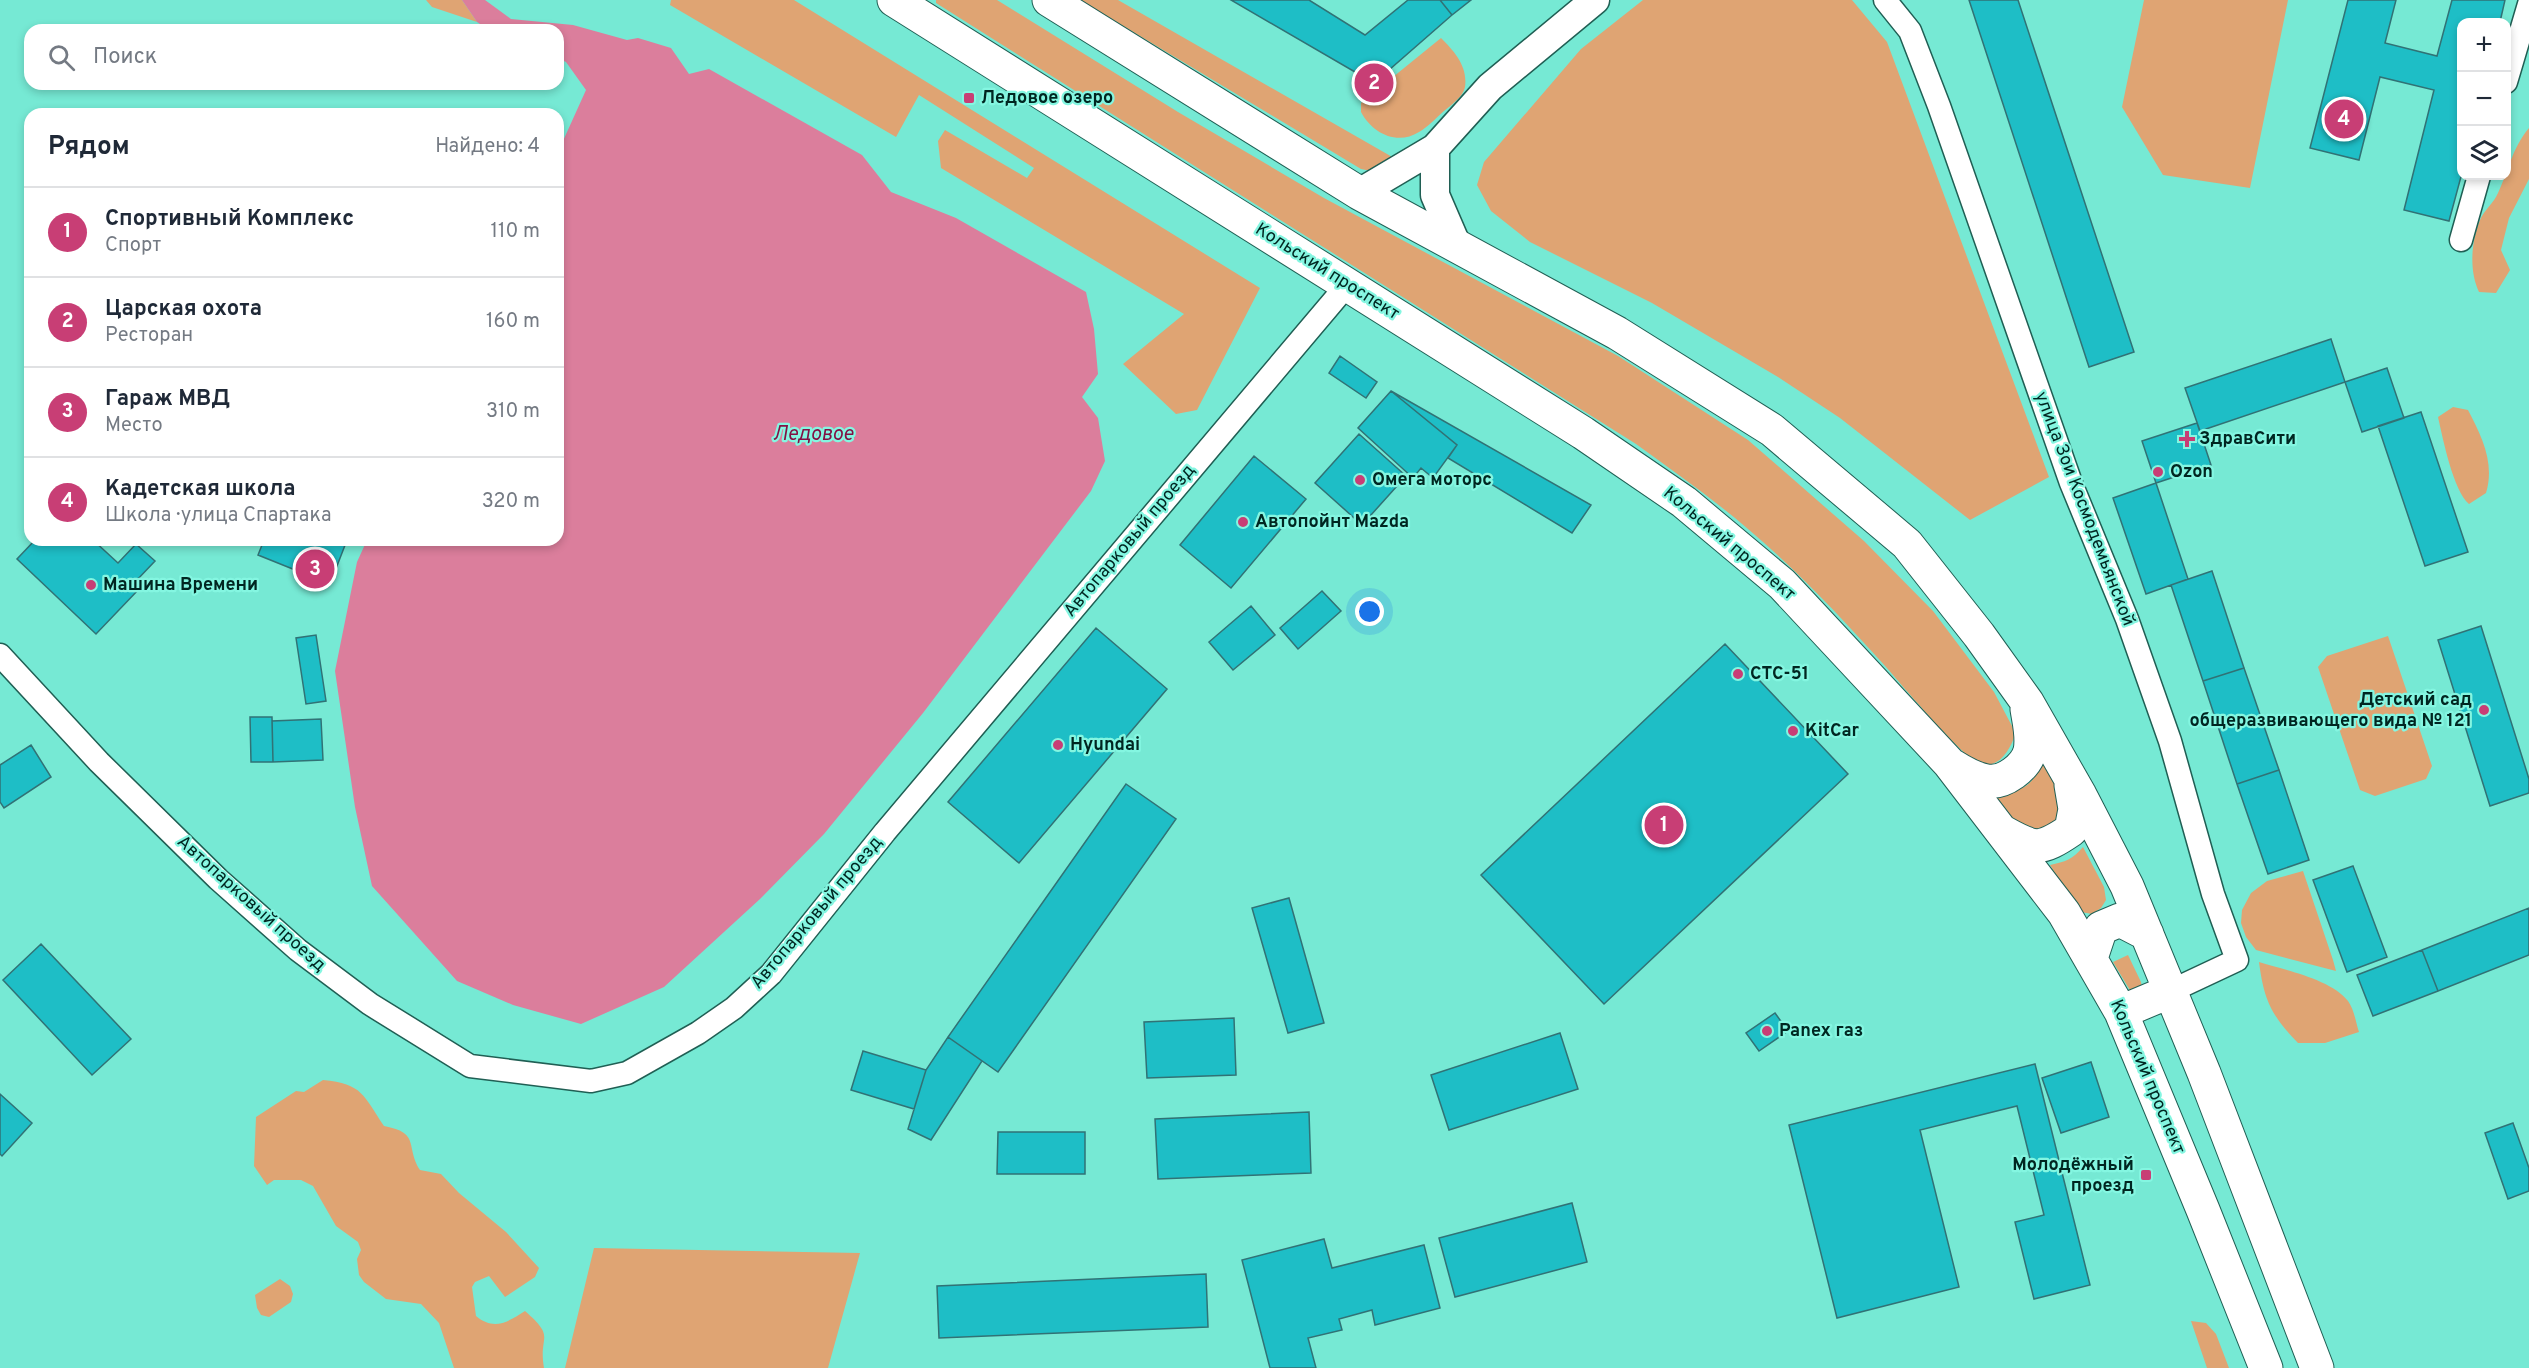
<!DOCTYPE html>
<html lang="ru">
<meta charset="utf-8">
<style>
body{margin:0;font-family:Overpass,sans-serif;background:#f6f6f7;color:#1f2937}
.controls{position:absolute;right:18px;top:18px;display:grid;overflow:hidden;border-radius:12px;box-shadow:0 3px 9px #0003}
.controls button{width:54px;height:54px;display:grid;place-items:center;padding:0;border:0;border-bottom:2px solid #e0e1e3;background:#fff;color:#1f2937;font:30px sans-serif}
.you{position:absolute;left:1370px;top:612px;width:21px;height:21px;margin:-15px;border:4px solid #fff;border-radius:50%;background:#1a73e8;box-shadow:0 0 0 9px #1a73e833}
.badge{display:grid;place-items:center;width:39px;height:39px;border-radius:50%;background:#c83e75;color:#fff;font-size:20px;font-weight:700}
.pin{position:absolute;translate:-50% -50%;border:3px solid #fff;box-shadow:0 2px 6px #0006}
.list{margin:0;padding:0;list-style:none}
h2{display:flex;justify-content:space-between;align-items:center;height:78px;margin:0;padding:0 24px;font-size:26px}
h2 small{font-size:20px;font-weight:400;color:#747a83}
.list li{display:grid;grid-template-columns:39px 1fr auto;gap:18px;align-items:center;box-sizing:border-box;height:90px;padding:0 24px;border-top:2px solid #e0e1e3}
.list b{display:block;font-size:22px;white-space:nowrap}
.list p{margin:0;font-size:20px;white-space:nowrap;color:#747a83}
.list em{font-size:20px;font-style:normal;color:#747a83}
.icon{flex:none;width:33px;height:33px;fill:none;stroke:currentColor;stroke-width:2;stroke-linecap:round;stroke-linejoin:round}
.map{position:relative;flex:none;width:2529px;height:1368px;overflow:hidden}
.search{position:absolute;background:#fff;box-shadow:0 3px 9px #0003;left:24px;top:24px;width:540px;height:66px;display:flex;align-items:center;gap:15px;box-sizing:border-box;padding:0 21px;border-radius:18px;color:#747a83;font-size:22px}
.panel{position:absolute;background:#fff;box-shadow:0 3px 9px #0003;left:24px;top:108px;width:540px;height:438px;border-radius:18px}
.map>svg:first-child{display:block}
</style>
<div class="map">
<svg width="2529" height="1368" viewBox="0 0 2529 1368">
<rect width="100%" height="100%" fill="#76e9d4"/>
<path fill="#dfa473" d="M426 0H462L477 22 432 7Z
M671 0H794L1260 288 1197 410 1176 414 1123 364 1184 314 941 168 938 141 945 130 1027 178 1034 168 919 95 896 137 670 5Z
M936 0H997L1178 112 1324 198 1618 356 1748 440 1864 541 1933 611 1994 692 2012 726 2015 735C2010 750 1999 769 1980 764 1964 759 1901 684 1886 667 1842 618 1798 571 1748 529 1712 498 1673 471 1636 444L936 3Z
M1080 0H1118L1401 162 1376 172 1361 169Z
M1643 0H1852L1887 42 2049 477 1970 520 1840 418 1778 377 1652 303 1530 242 1491 211 1477 185 1484 162 1581 49Z
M2144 0H2288L2250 188 2163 175 2122 107Z
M1441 38C1454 51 1468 66 1465 87 1463 97 1451 105 1444 111 1436 118 1428 127 1419 132 1397 146 1372 133 1361 112V103Z
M2529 128V179L2509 218 2501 250 2510 270 2496 293 2479 292C2469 271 2471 242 2480 220 2484 210 2494 203 2498 193 2508 172 2512 148 2529 128Z
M2453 407 2468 410C2482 437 2495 463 2486 493L2469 504C2453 490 2443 439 2438 417Z
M2388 636 2432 766 2426 779 2375 796 2360 790 2318 667 2327 656Z
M2044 755 2065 811 2052 829 2017 831 1991 792C2024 794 2034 786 2044 755Z
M2083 847 2104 887 2106 900 2101 908 2092 914 2081 912 2074 904 2050 865C2065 862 2073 859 2083 847Z
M2303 871 2333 960 2336 971 2256 950 2246 937 2241 923 2242 910 2251 893 2267 881Z
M2128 955 2141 982 2143 993 2134 997 2113 962Z
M2259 962C2285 970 2331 979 2348 1001 2354 1009 2356 1023 2359 1032L2325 1043H2298C2271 1015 2264 1000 2259 962Z
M323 1080C363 1084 363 1095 384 1126 421 1133 405 1146 420 1170L441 1174 459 1193 506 1232 539 1268 535 1277 505 1297 489 1276 475 1282 472 1287 476 1316C494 1331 508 1322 525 1311 557 1339 538 1334 544 1368H454L439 1323 421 1304 386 1299 364 1282 359 1275 357 1259 361 1250 358 1242 336 1226 313 1186 301 1180H274L267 1185 254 1166 256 1117 296 1091 304 1092Z
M594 1248 860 1253 828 1368H565Z
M280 1279 290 1286 293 1294 291 1302 269 1317 261 1315 257 1308 255 1295Z
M2191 1321 2206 1323 2216 1334 2229 1368H2207Z"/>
<path fill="#db7e9c" d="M462 0H485L511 19 573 25 627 40 638 38 671 48 689 74 709 69 862 155 891 192 956 218 1086 292 1094 329 1098 374 1082 397 1098 418 1105 461 1091 491 923 713 824 834 760 899 664 987 581 1024 513 1005 457 981 372 886 355 807 335 671 357 562 367 540H558V152L586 90 566 62 558 58V30H489L477 22Z"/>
<path fill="#1ebec6" stroke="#317275" stroke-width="1.5" d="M1231 0H1309L1365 35 1408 0H1440L1452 15 1374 83Z
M1440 0H1471L1452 15Z
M1969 0H2018L2134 352 2089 367Z
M2348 0H2396L2385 43 2437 56 2452 0H2505L2500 22H2462V173L2449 221 2404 210 2434 90 2380 77 2359 160 2310 148Z
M2331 339 2345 382 2200 431 2185 388Z
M1340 356 1377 382 1366 398 1329 373Z
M2387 368 2404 418 2362 432 2345 382Z
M1391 391 1591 505 1572 533 1448 458 1457 445Z
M1391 391 1457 445 1433 478 1421 468 1413 478 1358 428Z
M2421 412 2468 552 2425 566 2378 426Z
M2197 423 2211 465 2156 483 2142 441Z
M1359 434 1406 476 1362 525 1315 483Z
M1254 456 1306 499 1231 588 1180 545Z
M2156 483 2188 579 2146 594 2113 498Z
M35 540H93L118 563 136 544 155 561 135 582 140 588 96 634 17 559Z
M264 540H347L330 584 258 555Z
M2212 571 2244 668 2203 681 2171 585Z
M1322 591 1341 611 1298 649 1280 628Z
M1251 606 1275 635 1233 670 1209 642Z
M2481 626 2529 779V793L2490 806 2438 640Z
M1096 628 1167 689 1019 863 948 802Z
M316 635 326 701 306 704 296 638Z
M1725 644 1848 774 1604 1004 1481 875Z
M2244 668 2279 770 2237 784 2203 681Z
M250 717H272L273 762H251Z
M321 719 323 760 273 762 272 721Z
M31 745 51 777 4 808 0 802V765Z
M2279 770 2309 860 2268 874 2237 784Z
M1126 784 1176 819 998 1072 948 1037Z
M2353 866 2387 957 2347 972 2313 880Z
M1289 898 1324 1023 1288 1033 1252 908Z
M2529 908V955L2438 991 2422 950Z
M41 944 131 1039 92 1075 3 980Z
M2422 950 2438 991 2373 1016 2357 975Z
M1775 1013 1788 1031 1759 1051 1746 1033Z
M1234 1018 1236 1075 1147 1078 1144 1022Z
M1560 1033 1578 1089 1449 1130 1431 1075Z
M948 1037 982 1061 931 1140 908 1129 926 1070Z
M863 1051 926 1070 914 1109 851 1090Z
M2091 1062 2109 1117 2061 1133 2042 1078Z
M2035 1064 2090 1285 2034 1299 2015 1222 2044 1215 2017 1106 1920 1130 1959 1287 1837 1318 1789 1125Z
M0 1094 32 1123 2 1156 0 1154Z
M1309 1112 1311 1173 1158 1179 1155 1119Z
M2513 1123 2529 1168V1191L2508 1199 2485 1133Z
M998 1132H1085V1174H997Z
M1572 1203 1587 1262 1455 1297 1439 1238Z
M1324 1239 1332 1268 1424 1245 1440 1308 1375 1325 1372 1310 1339 1319 1342 1330 1308 1338 1316 1368H1270L1242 1260Z
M1206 1274 1208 1327 939 1338 937 1286Z"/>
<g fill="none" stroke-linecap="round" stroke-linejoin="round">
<g stroke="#205f54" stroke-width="25">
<path id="minor" d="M1885 0 1910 31 1939 106 2071 483 2127 619 2170 741 2213 894 2237 960 2171 991
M2506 82 2529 4
M2461 240 2479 176
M0 655 99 762 218 879 298 950 370 1004 470 1066 591 1081 627 1073 698 1033 734 1008 771 974 885 832 1347 285"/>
</g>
<g stroke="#205f54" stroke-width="31">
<path id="tertiary" d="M1435 148V195L1457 246
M1359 193 1435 148 1490 87 1595 0"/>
</g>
<g stroke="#205f54" stroke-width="35">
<path id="primary" d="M894 0 1583 433 1684 502 1782 584 1949 763 2064 913 2121 1012 2203 1210 2266 1368
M1049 0 1359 193 1617 333 1772 430 1907 544 1979 635 2027 702 2080 795 2127 886 2204 1073 2317 1368
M1953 766C1964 773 1974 779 1987 781 2004 784 2026 767 2030 751 2033 737 2029 722 2027 709
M2003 832C2035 850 2040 851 2071 830L2075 809 2071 785
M2091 958 2101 928 2120 920 2147 934
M2121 1012 2171 991"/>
</g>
<use href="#minor" stroke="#fff" stroke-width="22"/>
<use href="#tertiary" stroke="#fff" stroke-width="28"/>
<use href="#primary" stroke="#fff" stroke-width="33"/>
</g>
<g fill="#c83e75" stroke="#84f6e1" stroke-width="2">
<rect x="963" y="92" width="12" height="12" rx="3"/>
<path d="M2184 430h6v6h6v6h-6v6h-6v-6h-6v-6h6z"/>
<circle cx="2158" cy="472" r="6"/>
<circle cx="1360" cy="480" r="6"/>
<circle cx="1243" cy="522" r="6"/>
<circle cx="91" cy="585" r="6"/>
<circle cx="1738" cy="674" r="6"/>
<circle cx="2484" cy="710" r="6"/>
<circle cx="1793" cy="731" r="6"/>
<circle cx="1058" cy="745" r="6"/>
<circle cx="1767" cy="1031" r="6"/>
<rect x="2140" y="1169" width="12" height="12" rx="3"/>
</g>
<g text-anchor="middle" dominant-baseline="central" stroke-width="4.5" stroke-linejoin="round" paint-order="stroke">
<g font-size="18" font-weight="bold" fill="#002621" stroke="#84f6e1" text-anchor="start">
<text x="981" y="98">Ледовое озеро</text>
<text x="2199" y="439">ЗдравСити</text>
<text x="2170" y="472">Ozon</text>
<text x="1372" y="480">Омега моторс</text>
<text x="1255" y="522">Автопойнт Mazda</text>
<text x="103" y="585">Машина Времени</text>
<text x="1750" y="674">СТС-51</text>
<text x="2472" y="700" text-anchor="end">Детский сад<tspan x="2472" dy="21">общеразвивающего вида № 121</tspan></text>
<text x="1805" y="731">KitCar</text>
<text x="1070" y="745">Hyundai</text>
<text x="1779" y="1031">Panex газ</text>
<text x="2134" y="1165" text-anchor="end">Молодёжный<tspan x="2134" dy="21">проезд</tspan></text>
</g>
<g font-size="18" fill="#002621" stroke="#84f6e1">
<text transform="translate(1327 272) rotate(32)">Кольский проспект</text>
<text transform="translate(2084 509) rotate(69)">улица Зои Космодемьянской</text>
<text transform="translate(1130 541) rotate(-50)">Автопарковый проезд</text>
<text transform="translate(1729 544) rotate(40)">Кольский проспект</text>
<text transform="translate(251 904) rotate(42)">Автопарковый проезд</text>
<text transform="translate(817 913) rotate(-50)">Автопарковый проезд</text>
<text transform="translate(2147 1077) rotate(67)">Кольский проспект</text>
</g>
<g font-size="20" font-style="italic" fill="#821144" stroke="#84f6e1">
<text x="813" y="435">Ледовое</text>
</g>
</g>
</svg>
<div class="controls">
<button>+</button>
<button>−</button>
<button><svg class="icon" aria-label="layers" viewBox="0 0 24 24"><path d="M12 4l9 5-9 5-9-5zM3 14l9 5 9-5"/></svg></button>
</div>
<div class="you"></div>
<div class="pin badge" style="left:1664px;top:825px">1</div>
<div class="pin badge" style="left:1374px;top:83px">2</div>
<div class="pin badge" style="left:315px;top:569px">3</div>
<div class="pin badge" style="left:2344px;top:119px">4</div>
<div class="search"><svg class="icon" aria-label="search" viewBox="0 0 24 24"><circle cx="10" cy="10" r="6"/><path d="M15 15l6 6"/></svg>Поиск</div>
<section class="panel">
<h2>Рядом<small>Найдено: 4</small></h2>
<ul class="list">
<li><span class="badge">1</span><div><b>Спортивный Комплекс</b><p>Спорт</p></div><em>110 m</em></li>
<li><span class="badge">2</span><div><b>Царская охота</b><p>Ресторан</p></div><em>160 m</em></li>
<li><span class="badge">3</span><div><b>Гараж МВД</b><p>Место</p></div><em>310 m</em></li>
<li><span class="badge">4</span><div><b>Кадетская школа</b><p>Школа · улица Спартака</p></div><em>320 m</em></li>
</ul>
</section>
</div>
